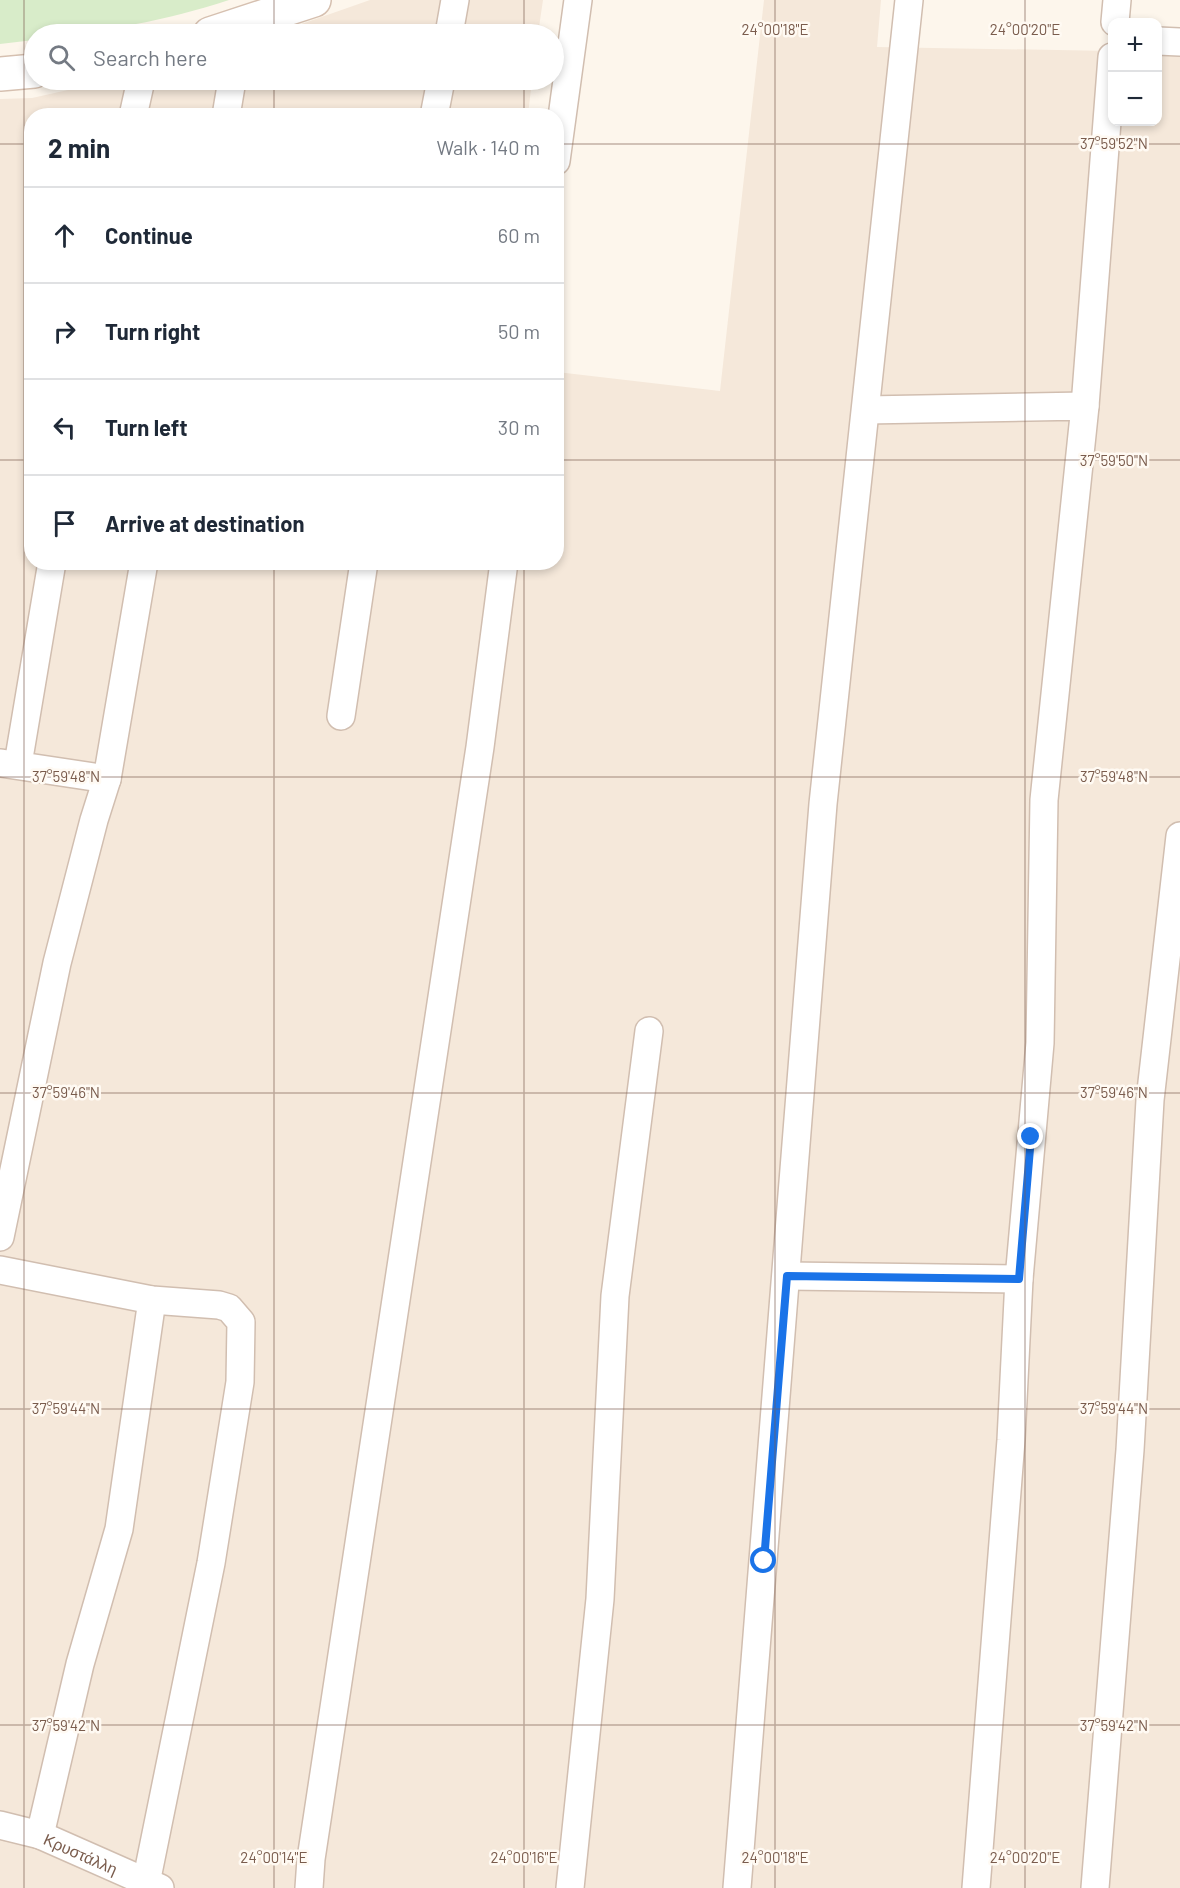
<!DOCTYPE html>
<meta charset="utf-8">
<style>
body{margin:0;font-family:Barlow,sans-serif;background:#f2f2f3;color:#1f2937}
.controls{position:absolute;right:18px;top:18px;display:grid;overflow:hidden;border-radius:12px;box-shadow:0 3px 9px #0003}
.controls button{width:54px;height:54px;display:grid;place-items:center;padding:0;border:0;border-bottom:2px solid #e0e1e3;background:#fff;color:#1f2937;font:30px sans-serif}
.stop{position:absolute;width:18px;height:18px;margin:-14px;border:4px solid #1a73e8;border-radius:50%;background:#fff}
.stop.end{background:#1a73e8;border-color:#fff;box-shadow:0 2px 6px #0008}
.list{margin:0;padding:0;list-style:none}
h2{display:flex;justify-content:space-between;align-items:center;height:78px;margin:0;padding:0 24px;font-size:26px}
h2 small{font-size:20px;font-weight:400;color:#747a83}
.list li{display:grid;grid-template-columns:39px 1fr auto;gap:18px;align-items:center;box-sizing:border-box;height:96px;padding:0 24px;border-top:2px solid #e0e1e3}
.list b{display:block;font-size:22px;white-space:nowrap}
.list em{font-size:20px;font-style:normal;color:#747a83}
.icon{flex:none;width:33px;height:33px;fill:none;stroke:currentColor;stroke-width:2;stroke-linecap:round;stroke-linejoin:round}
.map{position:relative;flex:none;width:1180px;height:1888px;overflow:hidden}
.search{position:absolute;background:#fff;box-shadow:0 3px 9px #0003;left:24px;top:24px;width:540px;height:66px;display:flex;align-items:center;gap:15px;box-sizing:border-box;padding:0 21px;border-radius:33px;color:#747a83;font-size:22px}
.panel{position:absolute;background:#fff;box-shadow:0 3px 9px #0003;left:24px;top:108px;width:540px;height:462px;border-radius:24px}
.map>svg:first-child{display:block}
</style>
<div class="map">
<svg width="1180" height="1888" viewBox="0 0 1180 1888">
<rect width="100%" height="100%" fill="#fdf6ec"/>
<path fill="#f5e8da" d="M370 0H543L538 34H273Z
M764 0H881L877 47 1112 51V122H1158V52H1180V1888H0V99L32 98 113 80H532L528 115 32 116V562H556L557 372 720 391Z"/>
<path fill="#d8ecc9" d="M0 0H229C168 20 100 34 34 34V40L0 44Z"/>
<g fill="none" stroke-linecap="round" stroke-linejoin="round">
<g stroke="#d1beb0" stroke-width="30">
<g id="street">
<path d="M1115 22 1117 0"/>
<path d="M449 34 455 0"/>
<path d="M1158 41 1180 42"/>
<path d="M133 116 141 80"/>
<path d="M226 116 232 80"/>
<path d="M434 116 441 80"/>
<path d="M556 161 578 0"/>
<path d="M1085 406 1112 57"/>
<path d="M866 410 1085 406 1044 800 1040 1043 1019 1279 1011 1440 976 1888"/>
<path d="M341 716 364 562"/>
<path d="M1 763 107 779"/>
<path d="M18 764 52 562"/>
<path d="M0 1237 57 963 94 820 107 779 144 562"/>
<path d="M0 1270 152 1300 219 1305 229 1308 241 1322 240 1382 211 1563 146 1883"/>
<path d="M787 1276 1019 1279"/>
<path id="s1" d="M0 1825 40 1835 160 1888"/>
<path d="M40 1835 80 1664 119 1529 152 1300"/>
<path d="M309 1888 311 1859 480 747 504 562"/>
<path d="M570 1888 600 1599 615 1296 649 1031"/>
<path d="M737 1888 823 804 909 0"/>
<path d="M1095 1888 1130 1450 1150 1100 1180 836"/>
</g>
</g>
<g stroke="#d6c0b0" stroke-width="36">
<path id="secondary" d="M210 34 314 0
M0 74 34 71"/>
</g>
<use href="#street" stroke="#fff" stroke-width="27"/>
<use href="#secondary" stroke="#fff" stroke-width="33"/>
</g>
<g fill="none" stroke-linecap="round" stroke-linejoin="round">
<path stroke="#1a73e8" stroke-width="8" d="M764 1561 787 1276 1019 1279 1031 1137"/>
</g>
<path fill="none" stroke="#7a5c4d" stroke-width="1.5" stroke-opacity="0.45" d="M24 0V1888M274 0V34M524 0V34M775 0V1888M1025 0V1888M274 80V116M524 80V116M0 144H32M556 144H1180M0 460H32M556 460H1180M274 562V1888M524 562V1888M0 777H1180M0 1093H1180M0 1409H1180M0 1725H1180"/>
<g text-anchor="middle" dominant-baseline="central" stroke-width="5" stroke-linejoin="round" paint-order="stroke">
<g font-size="16" fill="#7a5c4d" stroke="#fffaf3">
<text stroke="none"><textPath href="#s1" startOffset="86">Κρυστάλλη</textPath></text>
</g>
</g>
<g font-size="15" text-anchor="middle" fill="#7a5c4d" stroke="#fffaf3" stroke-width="5" stroke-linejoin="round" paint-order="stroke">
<text x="775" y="35">24°00'18"E</text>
<text x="1025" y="35">24°00'20"E</text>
<text x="1114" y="149">37°59'52"N</text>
<text x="1114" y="466">37°59'50"N</text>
<text x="66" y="782">37°59'48"N</text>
<text x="1114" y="782">37°59'48"N</text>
<text x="66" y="1098">37°59'46"N</text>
<text x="1114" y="1098">37°59'46"N</text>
<text x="66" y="1414">37°59'44"N</text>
<text x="1114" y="1414">37°59'44"N</text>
<text x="66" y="1731">37°59'42"N</text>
<text x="1114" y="1731">37°59'42"N</text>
<text x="274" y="1863">24°00'14"E</text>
<text x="524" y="1863">24°00'16"E</text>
<text x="775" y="1863">24°00'18"E</text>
<text x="1025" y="1863">24°00'20"E</text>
</g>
</svg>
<div class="controls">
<button>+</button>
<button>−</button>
</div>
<div class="stop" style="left:764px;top:1561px"></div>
<div class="stop end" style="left:1031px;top:1137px"></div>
<div class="search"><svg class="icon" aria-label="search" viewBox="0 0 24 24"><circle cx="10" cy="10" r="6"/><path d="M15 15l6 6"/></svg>Search here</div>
<section class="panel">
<h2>2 min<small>Walk · 140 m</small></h2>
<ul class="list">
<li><svg class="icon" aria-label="ahead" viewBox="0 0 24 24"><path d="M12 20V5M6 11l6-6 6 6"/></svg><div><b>Continue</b></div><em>60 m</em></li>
<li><svg class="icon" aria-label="right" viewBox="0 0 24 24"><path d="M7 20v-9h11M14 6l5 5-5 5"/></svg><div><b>Turn right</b></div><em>50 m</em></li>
<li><svg class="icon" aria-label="left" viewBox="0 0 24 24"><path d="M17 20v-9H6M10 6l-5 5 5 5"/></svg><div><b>Turn left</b></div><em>30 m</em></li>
<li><svg class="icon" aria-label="arrive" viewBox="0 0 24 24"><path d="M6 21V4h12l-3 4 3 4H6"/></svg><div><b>Arrive at destination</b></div></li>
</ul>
</section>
</div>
